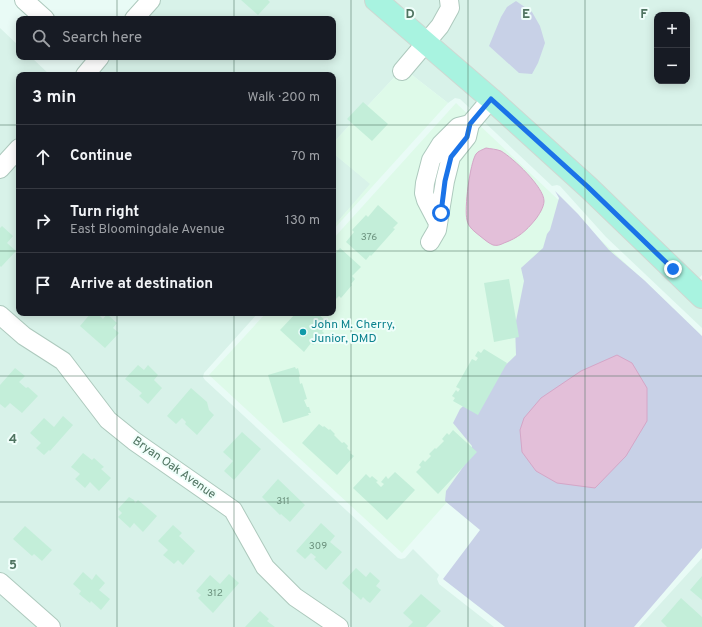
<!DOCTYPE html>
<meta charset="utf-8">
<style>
body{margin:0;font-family:Overpass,sans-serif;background:#20242c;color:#f1f3f6}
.controls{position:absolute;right:12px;top:12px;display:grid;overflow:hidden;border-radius:8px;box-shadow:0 2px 10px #0003}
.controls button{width:36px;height:36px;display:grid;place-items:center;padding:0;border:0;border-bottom:1px solid #363941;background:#171b24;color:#f1f3f6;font:20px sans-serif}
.stop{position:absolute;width:12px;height:12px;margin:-9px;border:3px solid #1a73e8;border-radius:50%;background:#fff}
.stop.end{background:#1a73e8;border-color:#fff;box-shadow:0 1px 4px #0008}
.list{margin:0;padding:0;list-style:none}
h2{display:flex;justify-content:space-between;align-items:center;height:52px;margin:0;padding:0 16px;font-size:17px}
h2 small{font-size:13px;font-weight:400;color:#9ea1a6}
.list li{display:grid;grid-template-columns:26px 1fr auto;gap:12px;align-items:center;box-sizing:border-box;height:64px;padding:0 16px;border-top:1px solid #363941}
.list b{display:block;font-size:15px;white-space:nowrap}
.list p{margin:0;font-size:13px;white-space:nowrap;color:#9ea1a6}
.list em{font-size:13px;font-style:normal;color:#9ea1a6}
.icon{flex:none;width:22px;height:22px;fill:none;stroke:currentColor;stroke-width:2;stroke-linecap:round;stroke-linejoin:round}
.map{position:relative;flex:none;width:702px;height:627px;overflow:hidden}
.search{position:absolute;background:#171b24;box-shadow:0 2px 10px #0003;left:16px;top:16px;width:320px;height:44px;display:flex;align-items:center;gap:10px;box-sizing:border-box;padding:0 14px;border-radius:8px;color:#9ea1a6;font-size:15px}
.panel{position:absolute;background:#171b24;box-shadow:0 2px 10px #0003;left:16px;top:72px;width:320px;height:244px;border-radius:8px}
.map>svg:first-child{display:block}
</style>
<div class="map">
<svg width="702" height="627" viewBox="0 0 702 627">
<rect width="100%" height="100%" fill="#e9fbf6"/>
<path fill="#d8f2e9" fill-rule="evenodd" d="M160 0H365L486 105 583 193 702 308V328L606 237 560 186 557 185 552 186 460 99 455 98 448 103 403 68 333 143V75H93L109 57H333V19H143Z
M388 0H702V275L696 281ZM657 15H687V81H657Z
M0 28 19 46V57H31L50 75H19V138L0 159Z
M333 153 371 184 333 227Z
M19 157V313H258L204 373 203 377 205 380 398 558 401 559 405 558 413 549 439 575 437 579 439 584 494 627H351L300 592 270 562 239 506 113 415 28 330 0 306V178Z
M0 325 58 367 228 516 326 627H62L0 572Z
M702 558V627H639Z
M0 592 40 627H0Z"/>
<path fill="#defae9" d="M403 68 448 103 333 230V227L370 184 333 153V143Z
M456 103 643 280 402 553 209 375 266 313H333V239Z"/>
<path fill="#c8d1e7" d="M516 1 532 12 540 26 545 43 538 63 532 74 519 73 489 46 501 17 507 7Z
M555 191 578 214 609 250 644 280 702 336V548L634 627H505L443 579 480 530 445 501 446 491 468 460 472 446 453 423 460 409 516 355 515 326 524 281 521 268 543 248 547 234 550 230 559 198Z"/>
<path fill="#e3bfd9" stroke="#d4a6c7" d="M486 148C491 149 496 149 501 151 513 158 544 187 544 201 544 207 539 215 535 220 526 231 518 238 504 243 500 245 497 246 493 245 488 243 484 239 480 236 475 232 468 227 467 220 464 209 470 163 476 154 478 151 482 150 486 148Z
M617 355 632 363 647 388V421L626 456 595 488 557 483 536 471 522 452 520 430 524 418 541 398 581 371Z"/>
<path fill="#c3eed9" d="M241 0H268L270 2 258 15Z
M363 102 388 124 372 141 347 119Z
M378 205 398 223 393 228 395 229 371 256 370 255 366 260 346 242 354 232 352 230 366 215 368 217Z
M2 226 13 236 7 243 16 251 1 267 0 266V228Z
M340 248 361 267 352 276 355 279 351 284 352 285 341 298 339 296 335 300 334 299 333 300V256Z
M509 279 519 337 494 342 484 283Z
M91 313H97L103 319 107 314 117 323 113 328 119 333 105 348 80 326Z
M296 313H317L329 324 322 331 324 333 313 345 311 343 304 352 280 330Z
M484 349 507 363 478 415 453 401 455 398 452 396 456 390 458 392 460 389 456 387 472 359 476 361 478 358 475 356 478 351 481 353Z
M138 365 144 370 148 365 158 375 154 380 162 388 148 404 139 396 142 393 125 379Z
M295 367 296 369 298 368 300 376 299 377 300 384 302 383 307 399 304 400 307 407H309L311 413H308L309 415 283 423 268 375Z
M15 368 25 376 19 382 26 388 28 387 38 396 22 413 10 403 5 408 0 404V385Z
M191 388 207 402 209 410 214 415 197 435 185 424 186 422 182 418 176 424 167 416Z
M63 416 73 425 50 451 49 450 44 455 36 448 41 443 30 433 44 418 54 427Z
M319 424 323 427 324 426 329 430 330 429 335 434 334 435 342 443 344 442 348 446 347 448 351 452 350 453 354 456 337 475 302 443Z
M453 430 477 452 438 494 416 472 421 467 419 465 423 460 425 462 431 456 429 454 435 448 436 449 444 441 442 439 447 433 449 435Z
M242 432 261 449 234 480 224 471 233 461 223 452Z
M83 453 92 460 94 458 104 467 101 469 111 478 99 491 90 482 85 488 75 479 80 474 71 467Z
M395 472 415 490 387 520 353 488 366 474 370 478 372 476 378 481 376 482 381 487 384 484 381 482 386 476 388 479Z
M278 479 305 505 290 522 281 514 280 515 262 497Z
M129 497 134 500 135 503 138 500 157 516 143 532 134 523 130 528 118 517 122 513 118 509Z
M321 523 335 536 330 542 342 552 326 570 314 559 316 557 311 553 305 559 296 551Z
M173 525 182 533 179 536 195 551 183 565 178 560 174 564 163 555 168 550 158 541Z
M25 526 52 550 42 561 34 554 32 556 13 539Z
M356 568 366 577 370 572 380 581 376 586 381 590 370 603 367 601 363 597 361 600 342 583Z
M83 572 92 580 96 574 105 583 99 590 110 599 101 610 91 601 90 603 79 594 81 591 73 584Z
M229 574 239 583 213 613 198 598 201 595 196 591 210 575 220 584Z
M702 576V600L690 590Z
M421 594 441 611 426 627H408L413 622 403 613Z
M681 598 702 617V627H667L661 621Z
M260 611 269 619 267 621 275 627H245Z"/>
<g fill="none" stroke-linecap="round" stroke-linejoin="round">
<g stroke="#adc9bd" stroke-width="20">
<path id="minor" d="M24 0 45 19
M134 19 151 0
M402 71 440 26 450 8 449 0
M85 75 100 57
M0 169 19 148
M438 223 426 200 424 193 425 183 431 160 441 144 458 127 470 124 491 99
M430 242 437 230 445 181 451 157 467 137 470 124
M0 315 24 336 63 361 108 420 134 441 233 510 265 567 295 597 339 627
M0 582 51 627"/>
</g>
<g stroke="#ced8d2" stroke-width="24">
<path id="major" d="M376 0 491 99 588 187 702 297"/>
</g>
<use href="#minor" stroke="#fff" stroke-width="18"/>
<use href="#major" stroke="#a8f3e0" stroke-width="22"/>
</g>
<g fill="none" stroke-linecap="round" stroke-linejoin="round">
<path stroke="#1a73e8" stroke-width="5" d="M441 213 445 181 451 157 467 137 470 124 491 99 588 187 673 269"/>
</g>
<path fill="none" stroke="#4f7360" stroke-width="1" stroke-opacity="0.55" d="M117 0V19M234 0V19M351 0V627M468 0V627M585 0V627M117 57V75M234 57V75M0 125H19M333 125H702M0 251H19M333 251H702M117 313V627M234 313V627M0 376H702M0 502H702"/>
<circle fill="#0f9aa8" stroke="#effefa" stroke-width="1.5" cx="303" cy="332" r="4"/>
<g text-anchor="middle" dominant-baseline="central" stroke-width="4" stroke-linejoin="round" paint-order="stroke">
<g font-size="10" fill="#6c927e">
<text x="369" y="237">376</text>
<text x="283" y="501">311</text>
<text x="318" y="546">309</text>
<text x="215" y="593">312</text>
</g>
<g font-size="12" fill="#0d838f" stroke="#effefa" text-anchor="start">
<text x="311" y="325">John M. Cherry,<tspan x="311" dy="14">Junior, DMD</tspan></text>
</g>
<g font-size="12" fill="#4f7360" stroke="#effefa">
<text transform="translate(174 468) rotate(35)">Bryan Oak Avenue</text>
</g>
</g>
<g font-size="13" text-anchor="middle" font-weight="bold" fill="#4f7360" stroke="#effefa" stroke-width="4" stroke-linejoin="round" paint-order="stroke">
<text x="410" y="18">D</text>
<text x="526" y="18">E</text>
<text x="644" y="18">F</text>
<text x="13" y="443">4</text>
<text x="13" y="569">5</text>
</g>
</svg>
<div class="controls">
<button>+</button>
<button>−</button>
</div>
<div class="stop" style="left:441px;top:213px"></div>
<div class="stop end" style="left:673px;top:269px"></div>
<div class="search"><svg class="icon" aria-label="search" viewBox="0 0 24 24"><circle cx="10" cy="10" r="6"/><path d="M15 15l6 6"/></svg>Search here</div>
<section class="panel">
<h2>3 min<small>Walk · 200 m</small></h2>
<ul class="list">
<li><svg class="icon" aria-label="ahead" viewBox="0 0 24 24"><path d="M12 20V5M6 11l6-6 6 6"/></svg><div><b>Continue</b></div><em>70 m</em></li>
<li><svg class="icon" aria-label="right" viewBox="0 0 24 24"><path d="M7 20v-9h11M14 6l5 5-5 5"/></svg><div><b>Turn right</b><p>East Bloomingdale Avenue</p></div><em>130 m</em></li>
<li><svg class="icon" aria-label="arrive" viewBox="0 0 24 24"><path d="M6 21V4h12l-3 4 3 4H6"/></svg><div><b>Arrive at destination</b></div></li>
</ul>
</section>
</div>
